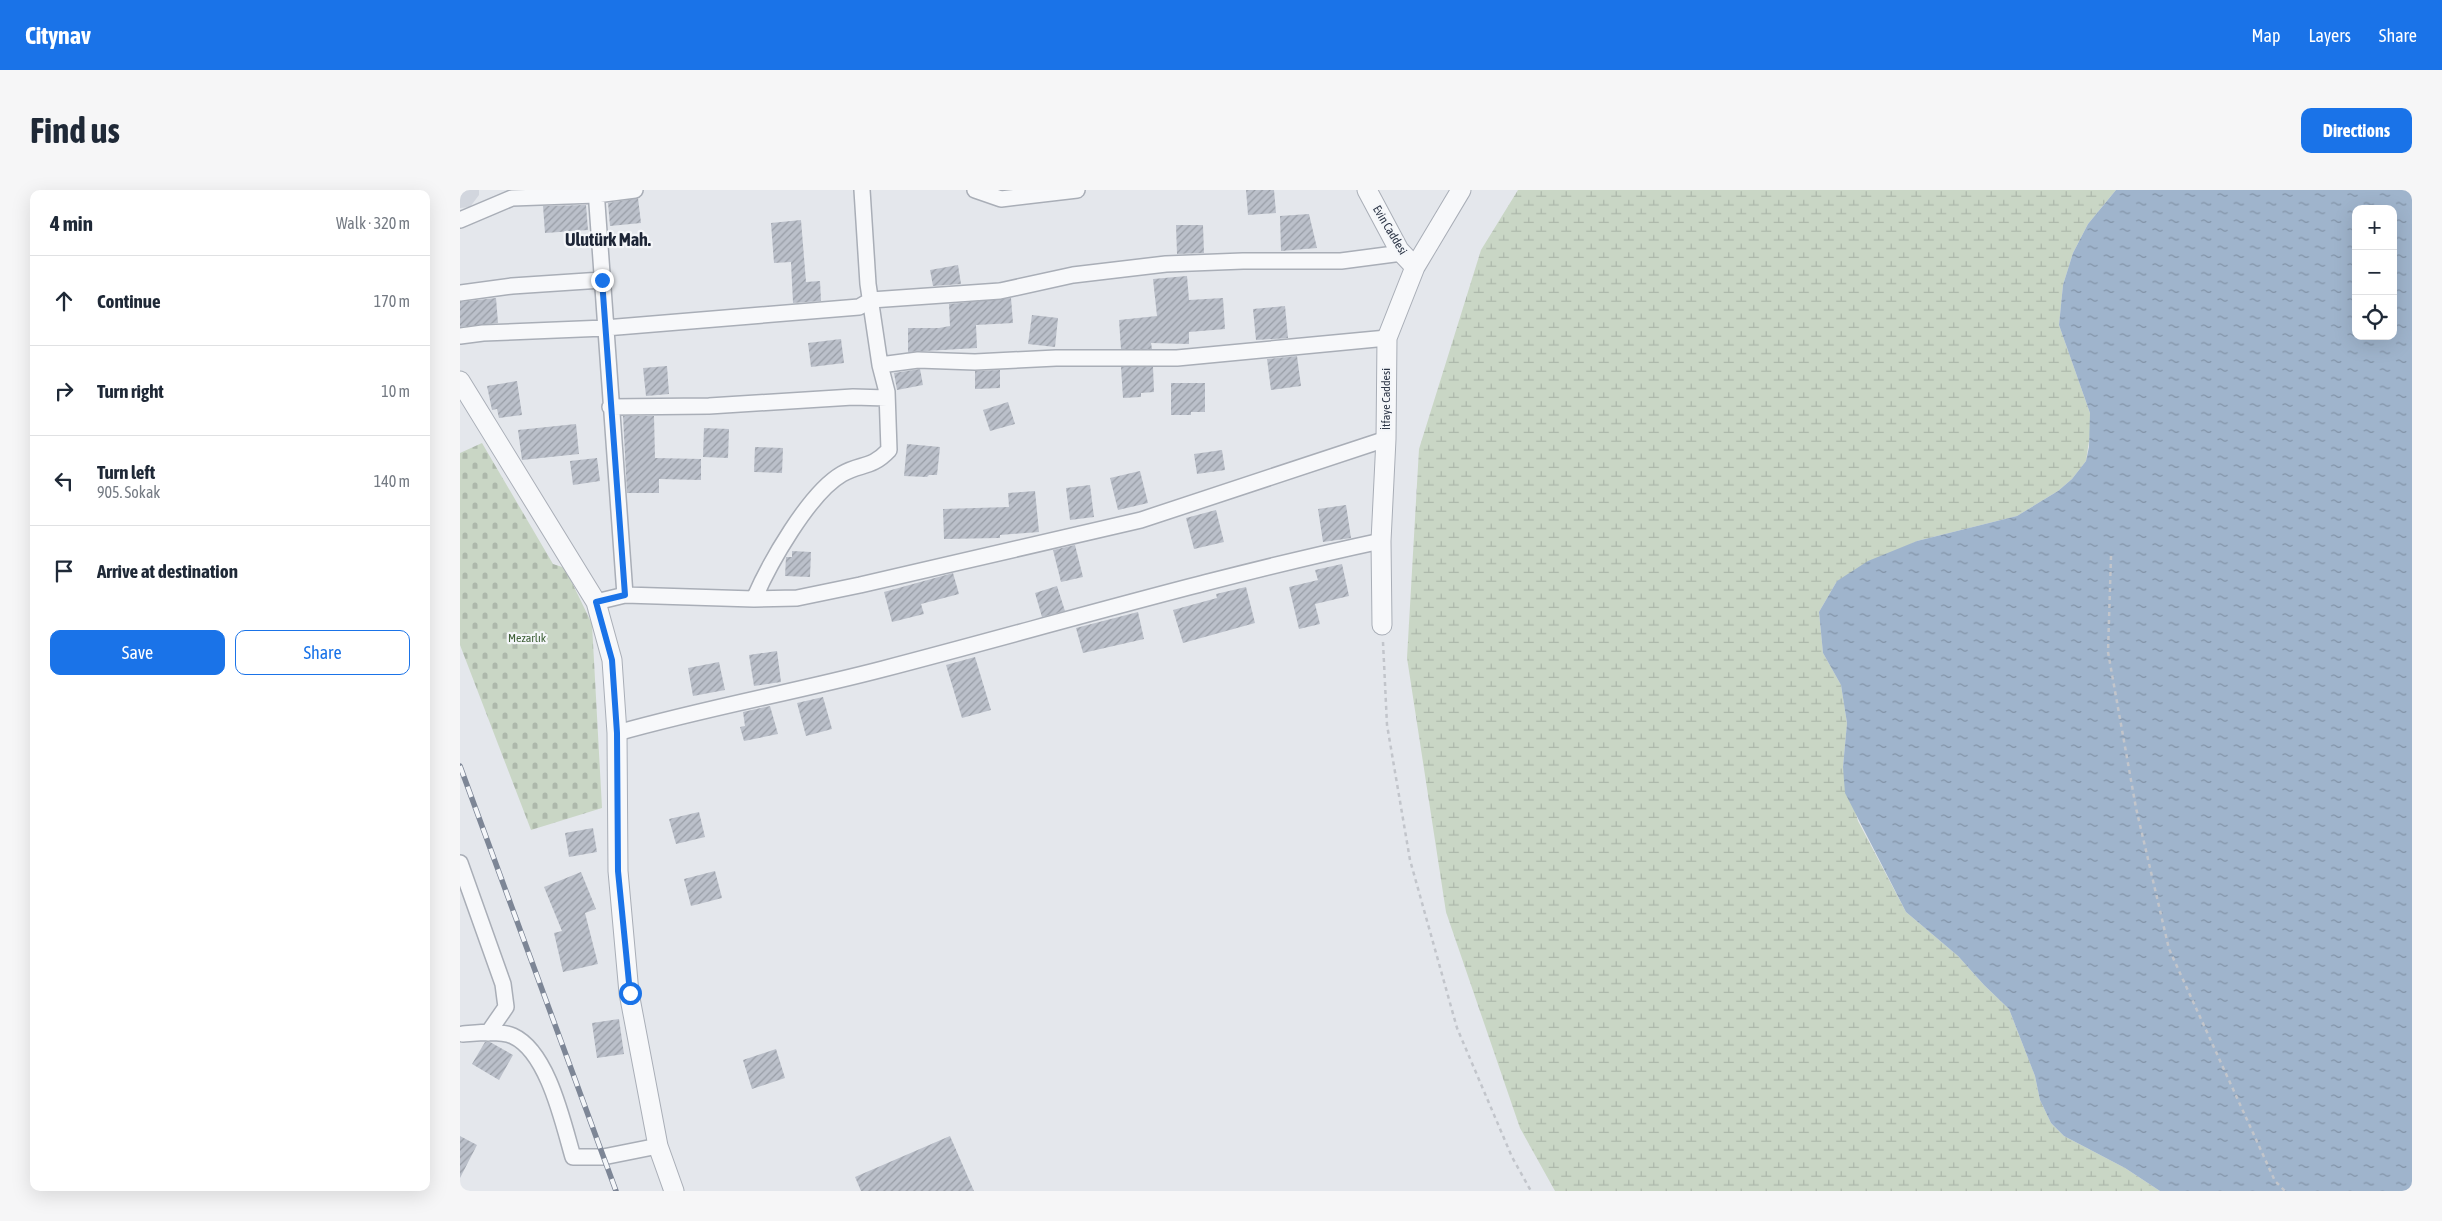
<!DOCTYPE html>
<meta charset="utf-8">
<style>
body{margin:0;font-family:"Asap Condensed",sans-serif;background:#f6f6f7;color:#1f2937}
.controls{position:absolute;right:15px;top:15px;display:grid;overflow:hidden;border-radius:10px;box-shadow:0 5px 20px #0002}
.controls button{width:45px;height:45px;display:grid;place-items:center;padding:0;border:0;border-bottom:1px solid #e0e1e3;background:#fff;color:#1f2937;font:25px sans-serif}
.stop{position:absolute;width:15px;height:15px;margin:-11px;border:4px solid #1a73e8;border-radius:50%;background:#fff}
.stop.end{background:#1a73e8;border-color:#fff;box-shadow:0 1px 5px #0008}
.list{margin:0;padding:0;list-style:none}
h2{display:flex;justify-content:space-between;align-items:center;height:65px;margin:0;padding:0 20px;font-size:21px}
h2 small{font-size:16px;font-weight:400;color:#747a83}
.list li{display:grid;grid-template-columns:32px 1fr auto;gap:15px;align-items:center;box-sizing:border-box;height:90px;padding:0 20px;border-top:1px solid #e0e1e3}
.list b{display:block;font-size:19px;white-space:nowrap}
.list p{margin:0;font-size:16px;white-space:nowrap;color:#747a83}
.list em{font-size:16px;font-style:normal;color:#747a83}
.actions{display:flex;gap:10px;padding:15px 20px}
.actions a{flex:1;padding:11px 0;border:1px solid #1a73e8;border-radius:10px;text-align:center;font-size:18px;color:#1a73e8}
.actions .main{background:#1a73e8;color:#fff}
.icon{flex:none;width:28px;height:28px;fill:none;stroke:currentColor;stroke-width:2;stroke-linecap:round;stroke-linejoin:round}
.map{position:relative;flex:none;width:1952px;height:1001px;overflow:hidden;border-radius:10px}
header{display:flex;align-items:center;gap:30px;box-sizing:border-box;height:70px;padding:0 25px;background:#1a73e8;color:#fff}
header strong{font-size:24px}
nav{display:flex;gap:28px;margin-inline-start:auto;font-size:18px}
.intro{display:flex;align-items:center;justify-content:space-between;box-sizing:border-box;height:120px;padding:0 30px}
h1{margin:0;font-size:35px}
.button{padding:12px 22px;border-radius:10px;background:#1a73e8;color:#fff;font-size:18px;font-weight:700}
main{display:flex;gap:30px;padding:0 30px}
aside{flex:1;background:#fff;border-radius:10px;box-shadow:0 5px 20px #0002}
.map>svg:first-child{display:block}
</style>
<header>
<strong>Citynav</strong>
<nav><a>Map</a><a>Layers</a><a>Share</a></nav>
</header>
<div class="intro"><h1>Find us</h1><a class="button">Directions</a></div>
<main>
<aside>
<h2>4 min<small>Walk · 320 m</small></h2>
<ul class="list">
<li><svg class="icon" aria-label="ahead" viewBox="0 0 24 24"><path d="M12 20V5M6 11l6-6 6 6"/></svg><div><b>Continue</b></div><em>170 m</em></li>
<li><svg class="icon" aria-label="right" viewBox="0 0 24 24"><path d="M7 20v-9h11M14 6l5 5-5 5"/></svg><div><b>Turn right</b></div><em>10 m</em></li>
<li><svg class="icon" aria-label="left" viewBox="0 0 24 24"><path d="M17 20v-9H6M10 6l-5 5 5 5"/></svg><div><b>Turn left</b><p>905. Sokak</p></div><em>140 m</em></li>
<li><svg class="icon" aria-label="arrive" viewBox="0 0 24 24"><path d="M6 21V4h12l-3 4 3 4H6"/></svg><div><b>Arrive at destination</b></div></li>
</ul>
<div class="actions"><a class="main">Save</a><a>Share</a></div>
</aside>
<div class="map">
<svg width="1952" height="1001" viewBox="0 0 1952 1001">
<defs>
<pattern id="wetland-marsh" width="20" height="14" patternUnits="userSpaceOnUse" patternTransform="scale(1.25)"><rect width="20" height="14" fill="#c9d6c5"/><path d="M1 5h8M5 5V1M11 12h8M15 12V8" fill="none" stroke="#adb8ab"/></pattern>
<pattern id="cemetery-stones" width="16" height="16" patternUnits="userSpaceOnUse" patternTransform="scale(1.25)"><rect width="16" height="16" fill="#c9d6c5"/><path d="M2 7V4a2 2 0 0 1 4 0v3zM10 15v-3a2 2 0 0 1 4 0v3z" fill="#adb8ab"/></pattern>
<pattern id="water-ripples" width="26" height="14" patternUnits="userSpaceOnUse" patternTransform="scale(1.25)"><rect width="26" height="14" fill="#9fb4cc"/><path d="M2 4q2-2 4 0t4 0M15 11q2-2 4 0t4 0" fill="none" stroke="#8293a7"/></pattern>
<pattern id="building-hatch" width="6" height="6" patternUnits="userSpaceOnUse" patternTransform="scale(1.25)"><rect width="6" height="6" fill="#bbc0ca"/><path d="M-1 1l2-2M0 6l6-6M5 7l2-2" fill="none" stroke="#989da6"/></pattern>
</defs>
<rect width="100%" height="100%" fill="#e4e7ec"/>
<path fill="#d2d6de" d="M0 0H19V5L10 17 0 18Z"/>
<path fill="url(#wetland-marsh)" d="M1058 0H1656L1628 34 1613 63 1603 95 1599 135 1630 223 1631 238 1626 271 1612 289 1598 301 1557 326 1457 351 1377 391 1359 422 1363 463 1381 495 1387 533 1383 577 1398 631 1446 722 1498 766 1524 795 1549 819 1575 886 1580 910 1591 933 1604 946 1665 978 1700 1001H1095L1060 938 986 722 947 468 959 259 1021 60Z"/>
<path fill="url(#cemetery-stones)" d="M22 253 93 374 105 378 132 434 142 618 71 640 0 455V263Z"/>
<path fill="url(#water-ripples)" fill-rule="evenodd" d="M1656 0H1952V1001H1700L1665 978 1604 946 1591 933 1580 910 1575 886 1549 819 1524 795 1498 766 1446 722 1385 603 1383 577 1387 533 1381 495 1363 463 1359 422 1377 391 1408 371 1457 351 1557 326 1598 301 1612 289 1626 271 1629 257 1630 223 1599 135 1603 95 1613 63 1628 34ZM1896 19H1933V146H1896Z"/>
<path fill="url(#building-hatch)" d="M786 0H814L816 23 788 25Z
M178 8 181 33 150 36 148 13Z
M126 15 128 40 85 43 83 16Z
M849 24 857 58 821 61 820 26Z
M341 30 346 92 360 91 361 111 333 113 331 72 314 73 311 33Z
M716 35H743L744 63 717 64Z
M498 75 501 94 473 96 470 80Z
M727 86 729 110 763 108 765 139 729 142V154L691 153 692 159H661L659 130 697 126 693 89Z
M36 108 38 133 0 137V112Z
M551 108 553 133 516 135 517 158 448 162V138H479L490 136 489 114Z
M825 116 828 148 796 150 793 119Z
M572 125 598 128 595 157 568 154Z
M381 149 384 173 351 177 348 153Z
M837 166 841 196 811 200 807 169Z
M207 176 209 204 186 206 183 178Z
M661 177H693L694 202 681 203V207L663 208Z
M460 179 463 195 437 200 434 183Z
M540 180V198L515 199V181Z
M57 191 62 225 39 228 37 219 32 220 27 196Z
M711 193H745V222H731V225H711Z
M548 212 555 234 530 241 523 220Z
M163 226H194L195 268 241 269V290L199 289V303H167Z
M116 234 119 264 62 270 58 240Z
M244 238 269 239 268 268 243 267Z
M447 254 480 257 477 285H469L467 287 444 286Z
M295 257 323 258 322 283 294 282Z
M762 260 765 280 737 284 734 264Z
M137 268 140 291 113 295 110 271Z
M680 281 688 313 658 320 650 288Z
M630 295 634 327 610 330 606 298Z
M575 301 579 342 540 345V348L484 349 483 319 549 317 548 303Z
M886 315 891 348 863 352 858 319Z
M756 320 764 352 734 359 726 328Z
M615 355 623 387 601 392 593 360Z
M332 361 351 362 350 387 325 386 326 367H332Z
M882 374 889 406 855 414 860 434 839 439 829 397 858 390 855 380Z
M493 383 499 404 461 414 464 424 432 432 424 402Z
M597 396 605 421 582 427 575 403Z
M786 397 795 433 723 453 713 420 757 408 756 404Z
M678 422 684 449 623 463 616 438Z
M317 461 321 492 294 496 289 465Z
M515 467 531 520 502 528 486 475Z
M259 472 265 500 233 506 228 478Z
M363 507 372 539 346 546 337 513Z
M310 516 318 544 284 551 280 537 285 536 283 522Z
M239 622 245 647 216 654 209 629Z
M133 638 137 662 109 667 105 643Z
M255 681 262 708 231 716 224 689Z
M121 682 136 719 125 723 138 774 103 782 94 743 102 741 84 697Z
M159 829 164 864 137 868 132 833Z
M25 852H30L53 865 39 890 12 874Z
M316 859 325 888 292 899 283 870Z
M0 946 17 955 0 988Z
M490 946 514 1001H401L395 987Z"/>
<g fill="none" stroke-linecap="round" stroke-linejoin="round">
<g stroke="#a9aeb7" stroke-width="18">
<path id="minor" d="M136 0 165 405
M515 0 541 9 617 0
M0 30 52 8 136 5 175 0
M0 103 52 96 142 90
M0 146 23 143 145 138 399 117 411 110 540 101 613 85 706 74 783 71H881L942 63
M420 175 458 170 515 172 596 168H717L927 148
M150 217 249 216 393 207 427 208
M294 409C309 374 349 303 382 284 401 273 411 279 429 260L427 202 420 175 408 94 402 0
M136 412 165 405 294 409 337 408 400 395 681 330 926 249
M157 543C245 518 335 502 423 479 588 436 753 387 921 351
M0 673 43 794 46 817 28 843
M3 844C17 843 40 840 53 846 88 862 103 933 113 967H143L198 956"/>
</g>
<g stroke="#a9aeb7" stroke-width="21">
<path id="tertiary" d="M907 0 939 60 955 77
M0 191 136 412 152 470 157 543 158 681 169 803 198 956 214 1001
M922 435 921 351 926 249 927 148 955 77 1001 0"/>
</g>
<path stroke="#c2c5cb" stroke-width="2.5" stroke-dasharray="4 4" stroke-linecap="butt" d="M1651 366 1648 462 1676 618 1709 759 1815 991 1825 1001
M923 452 927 535 950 670 997 838 1052 967 1071 1001"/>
<use href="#minor" stroke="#f7f8fa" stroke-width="15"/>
<use href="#tertiary" stroke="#f7f8fa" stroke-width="19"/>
<g stroke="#7d8696" stroke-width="5.5">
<path id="rail" d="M0 576 156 1001"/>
</g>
<use href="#rail" stroke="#f4f6f9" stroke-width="4" stroke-dasharray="11" stroke-linecap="butt"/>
</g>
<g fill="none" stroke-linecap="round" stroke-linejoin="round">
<path stroke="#1a73e8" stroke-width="6" d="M142 90 165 405 136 412 152 470 157 543 158 681 170 803"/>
</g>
<g text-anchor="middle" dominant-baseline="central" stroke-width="4.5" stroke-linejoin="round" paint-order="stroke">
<g font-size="12" fill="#2b3445" stroke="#f4f6f9">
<text transform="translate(930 40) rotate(59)">Evin Caddesi</text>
<text transform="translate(926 209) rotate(-90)">İtfaye Caddesi</text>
</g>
<g font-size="12" fill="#3f6138" stroke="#f4f6f9">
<text x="67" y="448">Mezarlık</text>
</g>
<g font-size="18" font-weight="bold" fill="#1d2536" stroke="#f4f6f9">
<text x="148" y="49">Ulutürk Mah.</text>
</g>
</g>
</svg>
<div class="controls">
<button>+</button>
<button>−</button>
<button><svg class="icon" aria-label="locate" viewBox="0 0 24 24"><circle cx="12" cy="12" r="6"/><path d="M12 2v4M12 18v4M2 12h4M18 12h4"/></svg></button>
</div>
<div class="stop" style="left:170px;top:803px"></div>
<div class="stop end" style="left:142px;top:90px"></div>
</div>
</main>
